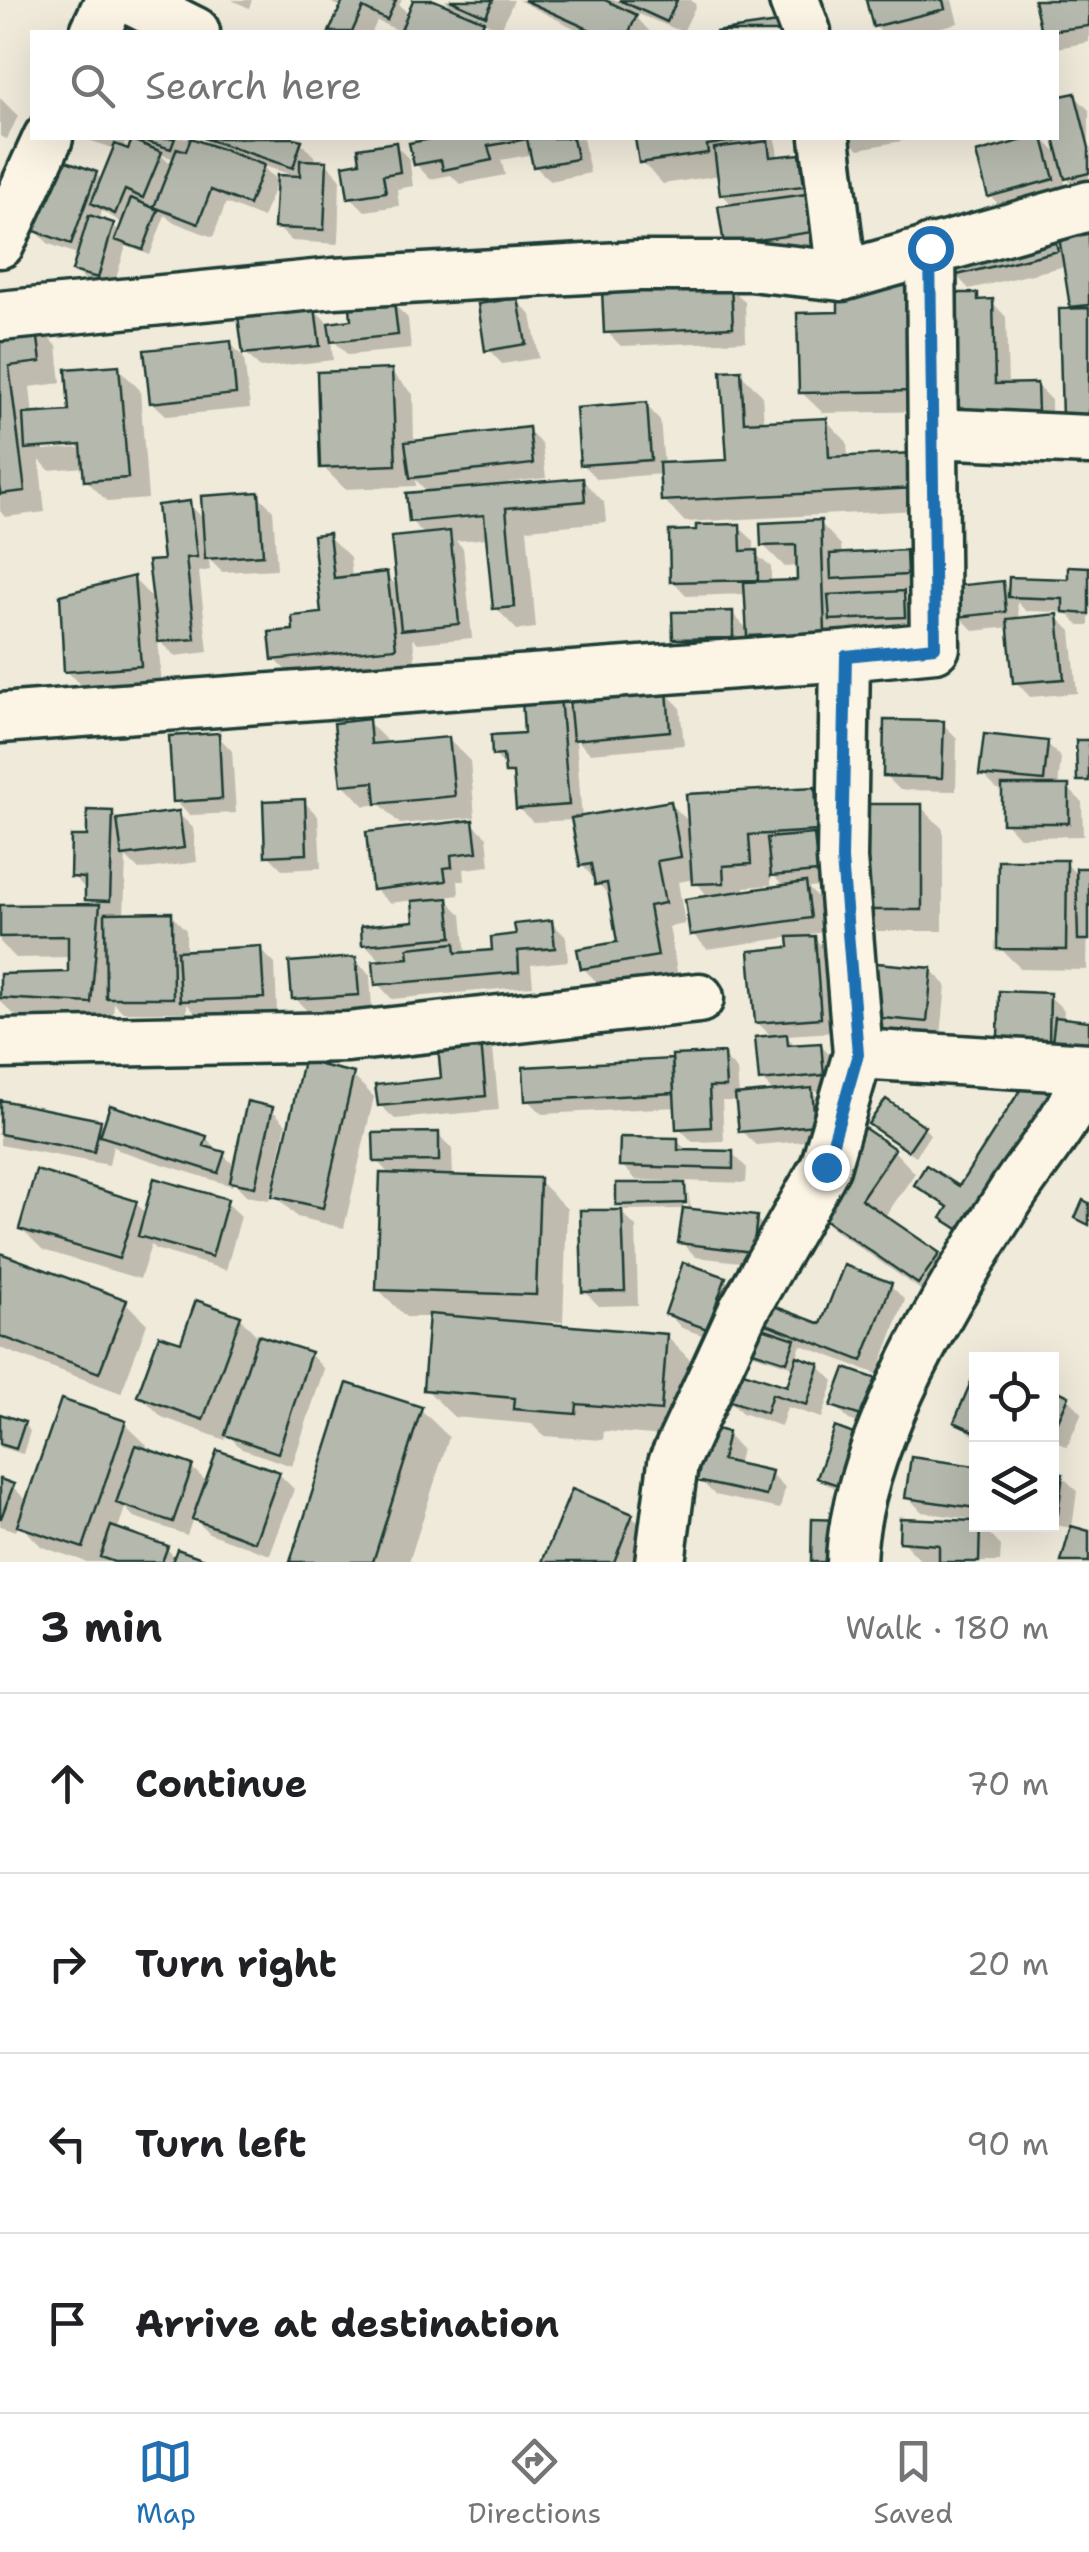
<!DOCTYPE html>
<meta charset="utf-8">
<style>
body{margin:0;font-family:"Shantell Sans",sans-serif;background:#f6f6f6;color:#202124}
.controls{position:absolute;right:30px;bottom:30px;display:grid;overflow:hidden;border-radius:0px;box-shadow:0 10px 40px #0002}
.controls button{width:90px;height:90px;display:grid;place-items:center;padding:0;border:0;border-bottom:2px solid #e0e0e0;background:#fff;color:#202124;font:50px sans-serif}
.stop{position:absolute;width:30px;height:30px;margin:-22px;border:8px solid #1f6fb2;border-radius:50%;background:#fff}
.stop.end{background:#1f6fb2;border-color:#fff;box-shadow:0 2px 10px #0008}
.list{margin:0;padding:0;list-style:none}
h2{display:flex;justify-content:space-between;align-items:center;height:130px;margin:0;padding:0 40px;font-size:42px}
h2 small{font-size:32px;font-weight:400;color:#757577}
.list li{display:grid;grid-template-columns:65px 1fr auto;gap:30px;align-items:center;box-sizing:border-box;height:180px;padding:0 40px;border-top:2px solid #e0e0e0}
.list b{display:block;font-size:38px;white-space:nowrap}
.list em{font-size:32px;font-style:normal;color:#757577}
.icon{flex:none;width:55px;height:55px;fill:none;stroke:currentColor;stroke-width:2;stroke-linecap:round;stroke-linejoin:round}
.map{position:relative;flex:none;width:1089px;height:1562px;overflow:hidden}
.search{position:absolute;background:#fff;box-shadow:0 10px 40px #0002;left:30px;right:30px;top:30px;height:110px;display:flex;align-items:center;gap:25px;box-sizing:border-box;padding:0 35px;border-radius:0px;color:#757577;font-size:38px}
.sheet{height:850px;background:#fff}
nav{display:flex;justify-content:space-around;align-items:center;box-sizing:border-box;height:140px;border-top:2px solid #e0e0e0;background:#fff;font-size:28px;color:#757577}
nav a{display:grid;justify-items:center;gap:5px}
nav .on{color:#1f6fb2}
.map>svg:first-child{display:block}
</style>
<div class="map">
<svg width="1089" height="1562" viewBox="0 0 1089 1562">
<rect width="100%" height="100%" fill="#efeada"/>
<filter id="ink" filterUnits="userSpaceOnUse"><feTurbulence type="fractalNoise" baseFrequency=".01" numOctaves="2"/><feDisplacementMap in="SourceGraphic" scale="20" xChannelSelector="R" yChannelSelector="G"/><feConvolveMatrix kernelMatrix="1 2 1 2 8 2 1 2 1" color-interpolation-filters="sRGB"/></filter>
<g filter="url(#ink)">
<path fill="#0003" fill-rule="evenodd" d="M232 0H252L249 8Z
M326 0H402L399 5 410 15 416 0H428L457 12 445 0H514L501 29 479 20 492 32H406L403 29 402 32 377 21 372 32H332L343 8Z
M518 0H691L696 5 683 32 631 11 650 32H582Z
M868 0H952L958 23 921 32H881L875 26Z
M1037 0H1089V42L1058 48 1056 32H1043Z
M126 8 172 32H115Z
M1074 95 1089 110V191L1081 193 1062 173 1068 194 1005 210 990 196 979 154 1042 138 1061 157Z
M0 98 18 116 7 139 0 136Z
M82 138H193L212 147 202 138H285L300 142 315 157 313 163H326L340 178 338 244 292 241 277 227 295 176 261 165 277 181 263 218 226 203 213 237 171 221 165 215 150 255 126 246 112 291 90 285 75 270 80 255 49 244 35 230 96 174 103 181 116 149ZM125 143 132 145 129 152 123 150ZM160 154 175 159 172 166ZM102 211 124 224 121 233 113 225 99 221Z
M449 138H583L590 173 550 181 535 166 533 154 501 160 505 175 460 184 451 175 430 179 416 164 412 145Z
M638 138H775L778 155 782 159 799 157 814 172 826 246 741 258 734 207 722 194 720 175 663 184 642 162Z
M847 138H917L859 149Z
M395 145 409 159 413 186 397 189 399 206 365 211 350 196 363 165Z
M1089 221V432L1077 311 1073 306 1066 266 969 289 955 274 1052 234 1063 245Z
M730 287 745 302 746 341 621 346 607 332Z
M977 295 984 302H992L1006 317 1008 386 1036 385 1051 400V427L976 429Z
M517 300 531 315 539 358 502 364 488 349Z
M393 304 408 318 411 349 348 355 331 338 333 360 260 368 246 353 315 310 330 325 354 323Z
M799 315 939 411 823 413 801 392Z
M35 324 57 346 61 383 30 387 33 416 72 413 118 368 140 390 148 499 108 502 86 480 85 467 49 470 39 459 45 512 5 517 0 511V328ZM93 442V447L44 450V445Z
M230 343 244 358 250 408 167 416 152 402Z
M391 372 413 394 414 443 528 430 542 445 546 478 509 482V487L582 480 604 502 606 522 527 529 536 628 517 630 496 608 489 538 456 541 463 548 472 638 418 643 413 638 416 669 296 681 275 659 296 632 323 615 328 536 350 557 352 579 386 575 399 588 426 536 411 521 429 494 416 480V486L345 489 323 467Z
M740 373 762 395 764 424 826 420 847 442 848 458 913 455 937 509 685 522 664 500 662 474 597 479 582 464 646 405 660 420 664 466 729 462Z
M258 495 273 510 277 569 222 572 209 559 210 570 199 572 208 652 175 656 158 639 162 687 88 693 67 671 133 578 155 601 166 562 189 504 205 520Z
M820 523 841 545 842 556 905 552 920 567 921 589 898 590 917 609 918 631 771 657 746 632 747 652H690L675 638 732 613 749 631 747 594 687 596 673 581 739 527 754 541V553L771 567V584L800 582 799 566 785 567 763 545Z
M1089 569V626H1080L1066 612 1026 611 1017 602 1019 620 1057 617 1071 631 1077 693 1030 697 1016 682 1010 627 974 631 959 616 1002 583 1011 593 1070 581Z
M666 693 680 707 684 745 590 753 576 739 582 819 671 804 691 824 814 790 836 812 831 886 808 888 819 899 824 932 810 934 829 953 835 1032 785 1035 797 1047 820 1045 835 1060 837 1089 812 1092 826 1106 829 1139 756 1145 741 1130 738 1101H722L724 1141 693 1142 678 1127 677 1107 542 1114 527 1099 525 1069 723 1056 737 1070 739 1097 775 1094 762 1080 773 1038 757 1022 792 950 791 937 707 949 693 934 709 898 694 879 678 882 685 924 669 927 678 977 605 990 583 968 620 944 612 899 582 865 574 820 533 822 518 808 517 781 495 755 527 735 560 699 573 713ZM771 873 785 887 744 893V887L771 885Z
M368 722 391 745 448 739 470 761 475 817 400 824 380 804 365 806 343 784Z
M943 724 957 738 956 791 900 790 885 775Z
M218 736 232 751 236 813 190 815 175 801Z
M1047 743 1061 758 1058 787H1067L1082 802 1083 836 1019 837 1005 822 1004 789H997L982 774Z
M304 802 318 816 321 868 283 870 268 855Z
M921 807 943 829V931H878L856 909Z
M112 813 121 822 178 813 193 828 197 862 139 870 126 857 124 916 171 915 186 930V953L260 949 275 964 277 1011 197 1015 187 1004V1012H123L114 1003 112 1024 18 1018 0 1001V976L71 974 70 957 16 958 0 942V908L95 906 88 899V891L73 876 89 839Z
M472 823 487 837 490 866 464 869 465 881H458L459 895 444 897 462 915 466 955 495 953 518 936 551 922 566 937 568 961 531 965 533 986 392 999 378 984 383 963 365 944 417 923 415 900 389 903 375 889Z
M1066 863 1078 876 1089 870 1087 970 1021 969 1000 948Z
M355 960 370 975 372 1009 309 1013 295 998Z
M868 964 931 970 946 985 941 1036 878 1030Z
M1049 996 1064 1010 1063 1021 1089 1024 1062 1049 1015 1054Z
M479 1034 493 1049 499 1110 395 1119 380 1105 443 1081Z
M352 1075 374 1097 344 1228 297 1217 271 1191 269 1200 247 1196 234 1182 232 1186 118 1150 113 1145 109 1165 0 1145V1103L100 1122 106 1128 206 1138 236 1167 271 1109 286 1124 275 1175 280 1176Z
M1032 1076 1068 1104 979 1245 958 1232 944 1217 949 1210 917 1184 960 1189Z
M924 1128 930 1134 916 1156 878 1131Z
M864 1131 894 1151 915 1173 884 1218 938 1255 960 1277 941 1304 833 1229 811 1208Z
M438 1134 452 1149 453 1178 539 1181 567 1209 563 1322 532 1321V1325L666 1336 694 1364 688 1438 604 1431 603 1440 543 1436 532 1424 454 1417 426 1389 432 1317H406L378 1289 391 1176 377 1161Z
M677 1141 689 1152 732 1153 747 1168 746 1183 680 1181 687 1189H683V1209L625 1210 619 1204 666 1185V1181L636 1180 622 1165Z
M688 1189 691 1211 756 1219 771 1233 767 1265 696 1257 681 1242 689 1216Z
M226 1202 241 1216 226 1270 155 1249 151 1245 140 1279 43 1250 21 1228 135 1203 147 1214Z
M621 1212 636 1227 638 1305 599 1306 584 1291Z
M0 1255 125 1302 147 1324 121 1393 0 1348Z
M724 1279 739 1294 722 1342 682 1328 667 1313Z
M890 1285 905 1300 877 1374 801 1345 796 1359 819 1366 834 1381 822 1418 787 1407 781 1426 742 1413 728 1399 789 1389 796 1368 744 1351 769 1333 754 1318 823 1328Z
M240 1318 259 1338 310 1354 324 1369 292 1466 242 1449 227 1434 225 1440 162 1417 140 1395 182 1346Z
M846 1371 882 1431 849 1420 834 1405Z
M976 1376V1438L957 1421Z
M1052 1391 1068 1398 1082 1413 1067 1447 1052 1440Z
M421 1410 449 1437 409 1562H293Z
M0 1417 23 1424 30 1431 23 1454 0 1447Z
M125 1424 147 1445 145 1451 191 1467 208 1483 279 1474 294 1489 270 1555 209 1533 193 1518 187 1535 134 1517 125 1508 117 1531 166 1548 176 1558 206 1562H87L42 1547 19 1524 16 1531 0 1526V1482L12 1486 28 1502Z
M726 1434 741 1449 737 1466 770 1473 785 1488 780 1509 715 1495 700 1480Z
M862 1444 845 1491 826 1484 820 1477Z
M913 1459 976 1468V1520L922 1512 908 1497Z
M1052 1475 1062 1476 1077 1491 1072 1528 1049 1524H1052Z
M632 1517 654 1538 644 1562H545Z
M980 1524 1001 1546 1000 1562H922L902 1541Z"/>
<path fill="#b5b9ad" stroke="#1f3d34" stroke-width="2.5" d="M340 0H396L387 20 363 8 352 32H329L343 1Z
M413 0H434L484 21 479 32H406L401 30Z
M450 0H493L486 16Z
M524 0H605L637 15 629 32H595Z
M619 0H677L667 22Z
M866 0H943L945 9 873 27Z
M1034 0H1089V26L1041 32Z
M777 23 778 32H715Z
M1075 93 1089 148V173L1065 179 1054 138H1056V97Z
M135 138H175L171 149Z
M191 138 264 165 249 205 211 190 198 224 154 207 177 148 186 151Z
M204 138H293L302 140 293 168Z
M436 138H573L577 159 533 167 527 139 488 146 492 160 443 170 441 160 414 165 409 143Z
M635 138H754L707 145 708 153 639 163Z
M1031 138H1043L1054 179 988 197 976 153Z
M132 140 162 152 143 198 125 190 115 214 91 203 115 144 128 149Z
M768 141 770 157 800 154 804 186 720 195 714 148Z
M396 142 400 172 383 175 386 192 348 198 343 165 360 162 358 148Z
M58 158 97 172 71 244 32 230Z
M300 160 327 161 324 230 274 228 277 175 300 176Z
M807 194 812 232 724 245 718 206Z
M131 198 158 210 143 250 115 240Z
M89 215 114 223 98 278 72 271Z
M1089 219V305L1070 307 1057 224Z
M1053 231 1058 251 953 276 948 256Z
M915 282 918 391 799 393 797 313 838 312V284Z
M731 284 733 327 604 333 602 290Z
M955 293H978V300L993 299 995 384 1037 383 1038 413 959 415Z
M518 298 526 344 485 351 478 304Z
M394 301 398 335 331 342 328 323 351 320 350 306Z
M315 307 320 346 243 354 238 316Z
M1089 308V418L1062 419 1059 309Z
M36 322 41 362 9 366 25 491 0 494V326Z
M231 341 236 394 150 403 144 350Z
M119 365 128 478 84 481 81 445 25 449 23 414 69 411 66 369Z
M392 369 396 465 320 468 317 372Z
M741 370 744 422 827 418 829 457 914 453 916 488 661 501 659 463 727 460 721 371Z
M647 402 651 460 580 465 576 408Z
M529 427 533 464 410 478 405 442Z
M583 478 585 501 506 508 515 607 493 609 484 515 409 522 406 493Z
M259 492 263 555 205 559 201 496Z
M190 501 197 557 186 558 195 639 158 642 148 561 163 560 157 505Z
M821 520 825 633 747 636 744 582 797 580 796 545 761 546 760 523Z
M740 524 741 551 757 550 758 580 670 582 669 531 696 530V525Z
M450 531 459 624 401 630 391 537Z
M329 533 334 578 387 572 396 648 272 660 269 632 293 630 292 616 321 613 313 535Z
M906 550 907 575 831 579 830 554Z
M1068 566 1089 567V614L1063 612V599L1008 597 1009 577 1068 579Z
M134 576 141 666 64 672 60 595Z
M1003 581 1006 612 957 617 953 586Z
M904 591 905 617 830 620 828 595Z
M733 611V638L673 639 672 612Z
M1058 614 1064 679 1013 683 1007 619Z
M667 690 670 731 573 740 569 699Z
M560 696 569 805 516 809 513 773H505L503 755 492 756 491 735 524 733 522 699Z
M369 719 371 744 449 737 455 796 376 804 374 782 341 785 334 723Z
M884 720 944 721 942 778 883 776Z
M219 733 222 799 173 802 169 736Z
M984 734 1048 741 1044 781 979 775Z
M1076 740H1089V781H1077Z
M1002 785H1069V823H1002Z
M815 787 818 831 749 835 751 864 723 866 724 883 692 884 686 794Z
M305 799 307 854 265 856 263 801Z
M671 801 681 857 657 861 665 903 649 906 658 956 581 969 577 949 617 942 607 883 595 885 591 864 580 866 571 818Z
M853 804H922V910H854Z
M87 810 113 811 110 901 85 900V878L70 877 71 836H87Z
M179 811 184 848 122 856 117 819Z
M473 820 477 852 451 855 452 867 444 868 446 881 372 890 366 832Z
M814 834 818 872 771 876 767 838Z
M998 860H1067L1066 950 997 949Z
M1076 868H1089V940H1078Z
M806 882 811 918 690 935 685 899Z
M448 898 452 937 362 945 361 926 414 921 412 901Z
M100 904 91 1003 0 998V974L68 972V936L0 937V905Z
M172 912 173 998H106L105 913Z
M552 920 555 948 518 951 519 972 375 985 373 961 409 958 408 948 455 943 456 953 492 950 491 937 516 934 514 924Z
M815 936 821 1018 755 1023 749 951 789 947 788 937Z
M261 946 264 998 180 1001 177 951Z
M356 957 359 995 292 999 289 962Z
M866 962 932 968 927 1022 861 1016Z
M999 991 1050 993 1049 1042 998 1040Z
M1055 1017 1089 1021V1046L1052 1042Z
M480 1031 486 1096 378 1106 375 1085 441 1078 437 1036Z
M787 1034 788 1045 821 1043 824 1075 759 1081 755 1037Z
M724 1053 726 1087H709L711 1127 676 1129 672 1055Z
M672 1059 674 1093 525 1101 523 1067Z
M303 1061 354 1073 323 1208 272 1196Z
M1031 1073 1055 1088 963 1232 941 1218 948 1207 914 1185 926 1165 959 1186Z
M812 1088 815 1125 739 1132 735 1095Z
M886 1099 925 1126 908 1151 868 1124Z
M0 1100 101 1120 94 1152 0 1134Z
M247 1101 273 1107 255 1187 230 1182Z
M110 1105 207 1136 204 1146 225 1152 218 1173 100 1136Z
M863 1127 895 1149 861 1199 940 1253 918 1284 808 1208Z
M439 1132V1161L374 1162 373 1133Z
M620 1137 678 1138V1150L733 1151V1169L619 1166Z
M36 1170 137 1201 119 1259 19 1229Z
M380 1173 540 1178 536 1295 376 1290Z
M154 1178 228 1199 212 1257 138 1236Z
M616 1183H685L686 1203 616 1205Z
M1083 1200 1089 1203V1225L1075 1218Z
M683 1208 757 1216 753 1252 678 1243Z
M580 1210H622L625 1291 582 1292Z
M0 1253 127 1300 99 1373 0 1336Z
M683 1262 726 1277 707 1329 665 1314Z
M844 1265 892 1283 862 1361 751 1318 758 1300 821 1324Z
M196 1300 241 1316 203 1420 137 1396 159 1335 181 1342Z
M429 1314 667 1334 661 1411 577 1404 576 1414 513 1409 514 1398 423 1390Z
M742 1321 795 1339 787 1362 734 1345Z
M258 1335 311 1352 278 1453 225 1435Z
M797 1356 820 1364 807 1405 772 1394 766 1413 725 1399 734 1369 787 1386Z
M845 1368 880 1380 867 1418 831 1406Z
M976 1370V1432L954 1422Z
M347 1383 422 1407 373 1562H290Z
M1052 1388 1069 1396 1052 1434Z
M61 1399 126 1421 83 1548 17 1526Z
M0 1414 25 1422 16 1449 0 1444Z
M709 1427 728 1432 722 1460 772 1471 766 1496 697 1481Z
M835 1427 856 1435 838 1485 817 1478Z
M136 1445 193 1465 173 1522 116 1503Z
M217 1450 280 1472 255 1542 192 1519Z
M911 1457 976 1466V1508L905 1498Z
M1052 1472 1063 1474 1058 1514H1052Z
M0 1479 14 1484 1 1518H0Z
M572 1489 633 1514 614 1562H542Z
M900 1518 976 1521 980 1524 979 1562H939V1545L899 1542Z
M812 1519 842 1520 841 1562H811Z
M111 1526 168 1546 162 1562H114L100 1557Z
M1071 1526 1089 1531V1562H1061Z
M177 1549 213 1562H172Z"/>
<g fill="none" stroke-linecap="round" stroke-linejoin="round">
<g stroke="#1f3d34" stroke-width="55">
<path id="minor" d="M131 0 195 32
M794 0 806 32
M95 32 110 0
M825 138 842 276
M0 243 48 138
M0 316 334 283 639 266H750L842 276 1089 206
M933 433 1089 440
M845 656 935 647 931 249
M0 718 845 656 842 859 858 1054
M0 1044 347 1037 699 998
M660 1562 673 1463 743 1311 825 1167 858 1054 1089 1068
M851 1562C855 1442 949 1292 1013 1192 1039 1152 1076 1114 1086 1068"/>
</g>
<use href="#minor" stroke="#fcf5e5" stroke-width="48"/>
</g>
</g>
<g fill="none" stroke-linecap="round" stroke-linejoin="round" filter="url(#ink)">
<path stroke="#1f6fb2" stroke-width="12" d="M826 1167 858 1054 842 859 846 656 935 647 930 248"/>
</g>
</svg>
<div class="controls">
<button><svg class="icon" aria-label="locate" viewBox="0 0 24 24"><circle cx="12" cy="12" r="6"/><path d="M12 2v4M12 18v4M2 12h4M18 12h4"/></svg></button>
<button><svg class="icon" aria-label="layers" viewBox="0 0 24 24"><path d="M12 4l9 5-9 5-9-5zM3 14l9 5 9-5"/></svg></button>
</div>
<div class="stop" style="left:930px;top:248px"></div>
<div class="stop end" style="left:826px;top:1167px"></div>
<div class="search"><svg class="icon" aria-label="search" viewBox="0 0 24 24"><circle cx="10" cy="10" r="6"/><path d="M15 15l6 6"/></svg>Search here</div>
</div>
<section class="sheet">
<h2>3 min<small>Walk · 180 m</small></h2>
<ul class="list">
<li><svg class="icon" aria-label="ahead" viewBox="0 0 24 24"><path d="M12 20V5M6 11l6-6 6 6"/></svg><div><b>Continue</b></div><em>70 m</em></li>
<li><svg class="icon" aria-label="right" viewBox="0 0 24 24"><path d="M7 20v-9h11M14 6l5 5-5 5"/></svg><div><b>Turn right</b></div><em>20 m</em></li>
<li><svg class="icon" aria-label="left" viewBox="0 0 24 24"><path d="M17 20v-9H6M10 6l-5 5 5 5"/></svg><div><b>Turn left</b></div><em>90 m</em></li>
<li><svg class="icon" aria-label="arrive" viewBox="0 0 24 24"><path d="M6 21V4h12l-3 4 3 4H6"/></svg><div><b>Arrive at destination</b></div></li>
</ul>
</section>
<nav>
<a class="on"><svg class="icon" aria-label="map" viewBox="0 0 24 24"><path d="M3 6l6-2 6 2 6-2v14l-6 2-6-2-6 2zM9 4v14M15 6v14"/></svg>Map</a>
<a><svg class="icon" aria-label="directions" viewBox="0 0 24 24"><path d="M12 3l9 9-9 9-9-9zM9 14v-3h6M13 9l2 2-2 2"/></svg>Directions</a>
<a><svg class="icon" aria-label="saved" viewBox="0 0 24 24"><path d="M7 4h10v16l-5-4-5 4z"/></svg>Saved</a>
</nav>
